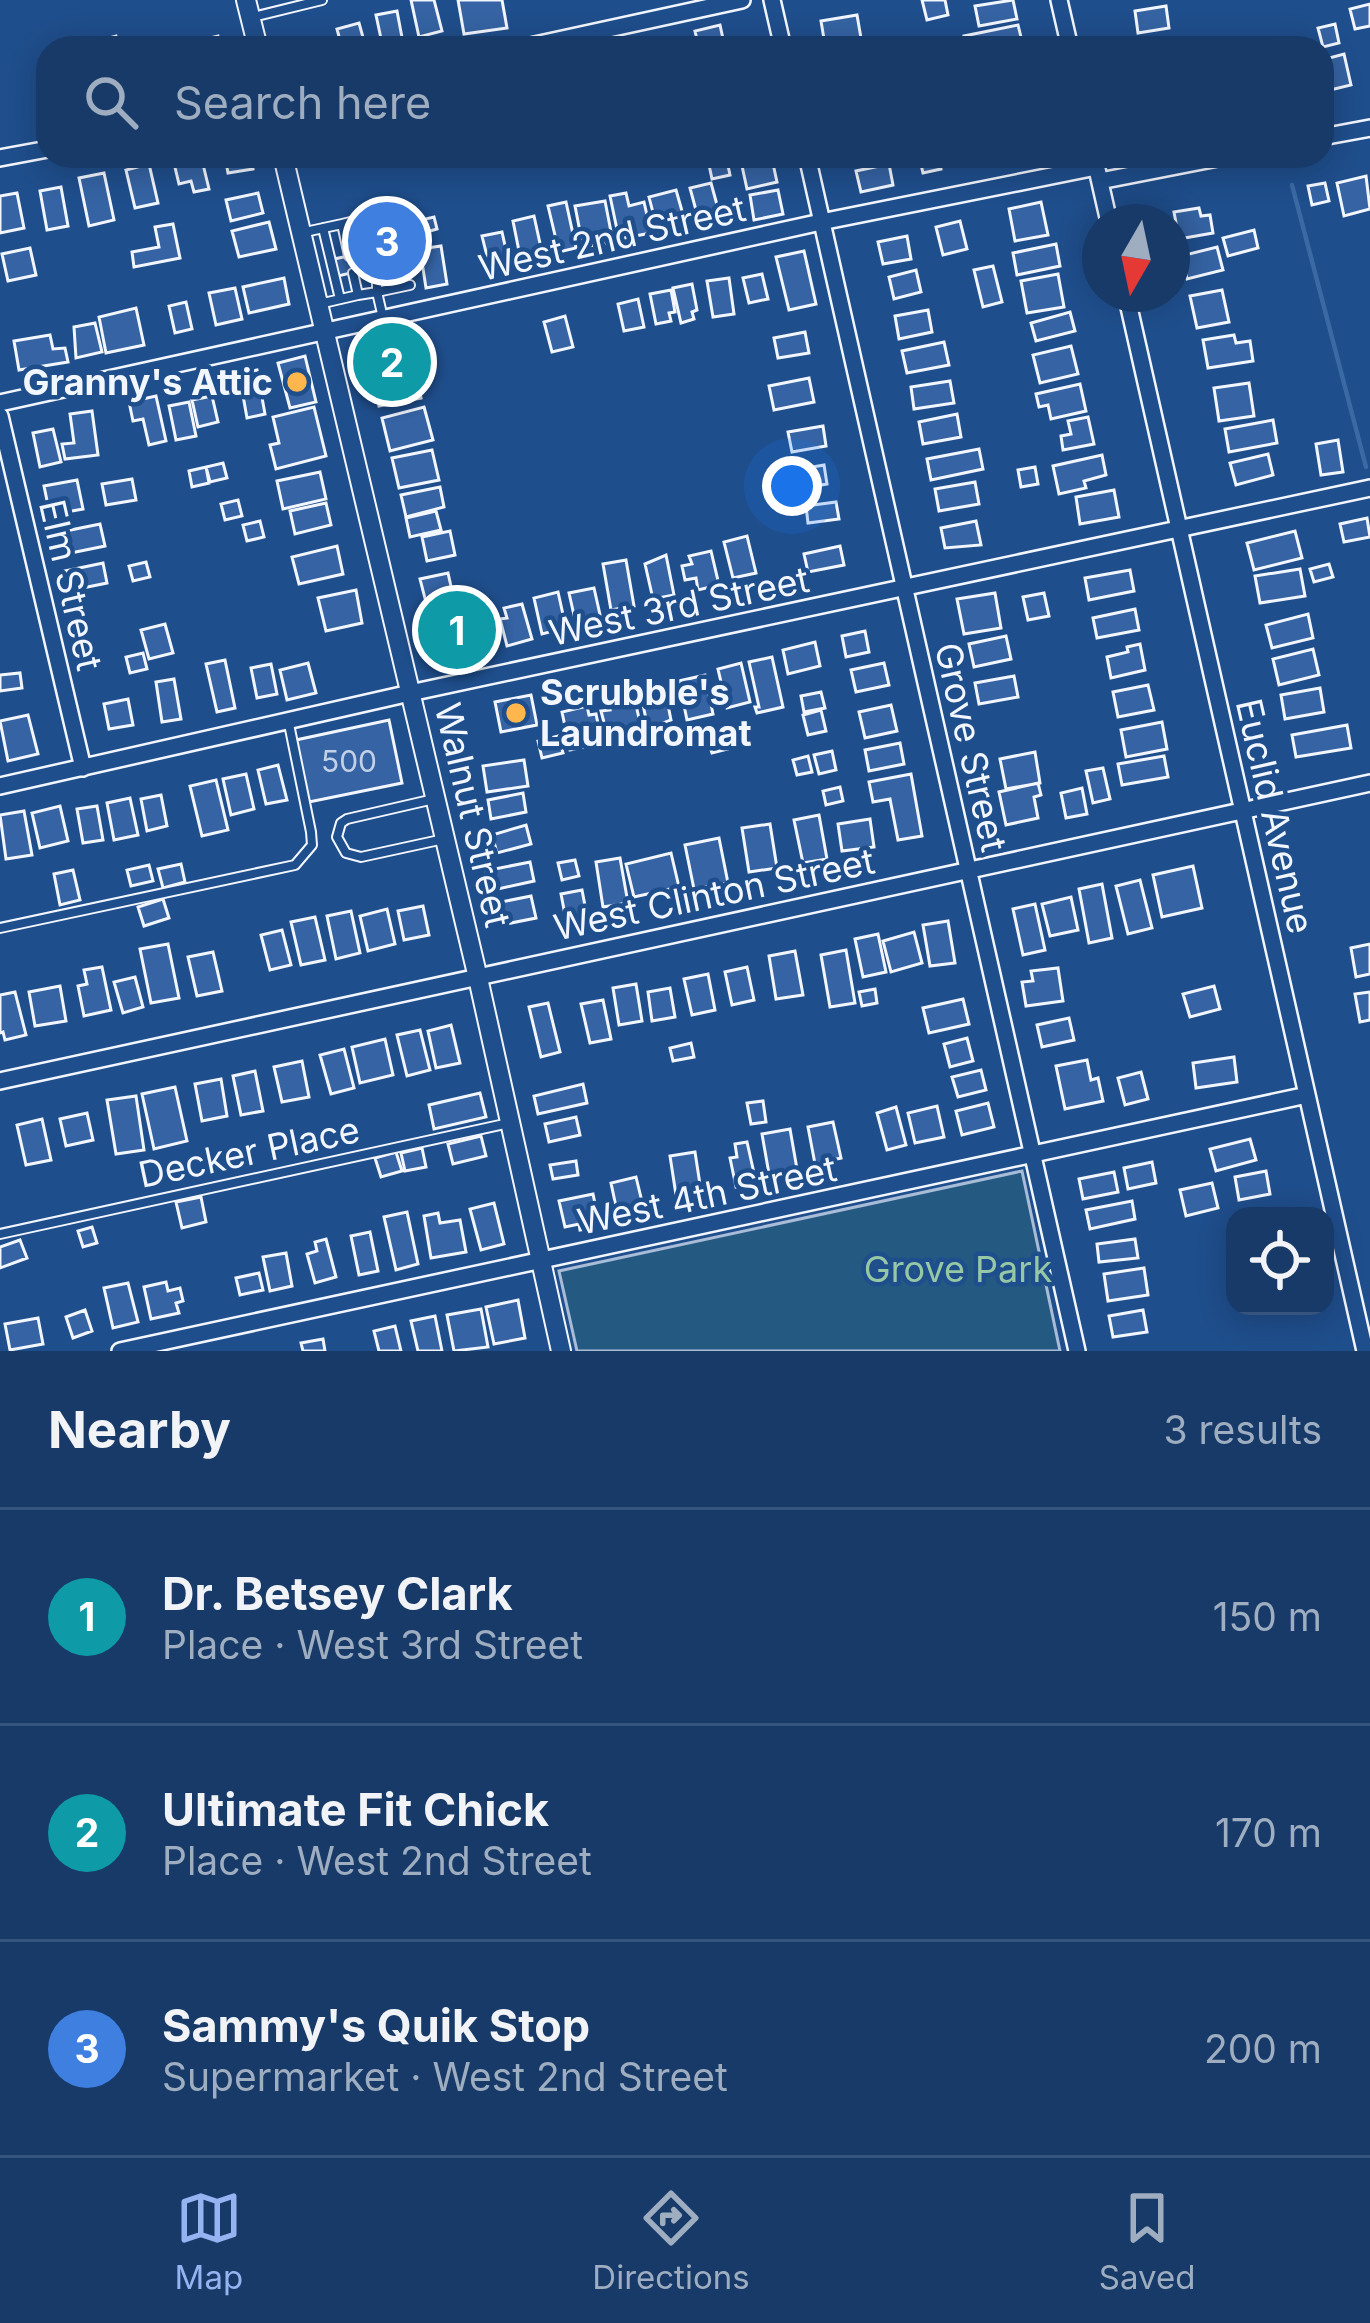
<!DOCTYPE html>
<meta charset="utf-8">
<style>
body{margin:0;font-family:Inter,sans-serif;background:#244571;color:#f1f3f6}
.controls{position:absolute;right:36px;bottom:36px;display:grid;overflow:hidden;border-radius:24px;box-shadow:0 6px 30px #0003}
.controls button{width:108px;height:108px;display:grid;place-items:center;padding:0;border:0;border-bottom:3px solid #36547d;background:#173a69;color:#f1f3f6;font:60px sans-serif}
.compass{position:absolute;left:1082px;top:204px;width:108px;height:108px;border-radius:50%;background:#173a69;box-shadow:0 6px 30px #0003;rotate:189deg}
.you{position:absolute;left:792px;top:486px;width:42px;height:42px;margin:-30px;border:9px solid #fff;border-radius:50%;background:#1a73e8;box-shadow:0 0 0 18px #1a73e833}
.badge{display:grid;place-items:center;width:78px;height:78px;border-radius:50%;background:#95b2f1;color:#fff;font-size:39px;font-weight:700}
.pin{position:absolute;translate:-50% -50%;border:6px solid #fff;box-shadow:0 3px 12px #0006}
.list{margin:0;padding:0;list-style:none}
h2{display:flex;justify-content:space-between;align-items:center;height:156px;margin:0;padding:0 48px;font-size:51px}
h2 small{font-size:39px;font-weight:400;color:#9eadc0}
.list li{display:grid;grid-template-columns:78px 1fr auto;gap:36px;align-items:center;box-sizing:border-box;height:216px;padding:0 48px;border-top:3px solid #36547d}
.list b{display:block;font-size:45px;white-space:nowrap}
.list p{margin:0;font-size:39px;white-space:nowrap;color:#9eadc0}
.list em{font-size:39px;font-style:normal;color:#9eadc0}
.icon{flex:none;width:66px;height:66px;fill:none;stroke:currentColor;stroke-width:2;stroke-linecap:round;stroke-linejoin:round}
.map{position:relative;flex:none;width:1370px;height:1351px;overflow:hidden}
.search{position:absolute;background:#173a69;box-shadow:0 6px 30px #0003;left:36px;right:36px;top:36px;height:132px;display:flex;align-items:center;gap:30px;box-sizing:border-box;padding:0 42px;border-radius:36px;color:#9eadc0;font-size:45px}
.sheet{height:804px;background:#173a69}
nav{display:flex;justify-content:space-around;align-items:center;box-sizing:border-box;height:168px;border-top:3px solid #36547d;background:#173a69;font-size:33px;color:#9eadc0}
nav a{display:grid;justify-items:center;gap:6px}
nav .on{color:#95b2f1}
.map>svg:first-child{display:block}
</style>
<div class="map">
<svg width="1370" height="1351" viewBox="0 0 1370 1351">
<rect width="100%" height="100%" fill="#1f4e8c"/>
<path fill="#245a82" stroke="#a8bbd7" stroke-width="3" d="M1022 1171 1060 1351H577L559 1271Z"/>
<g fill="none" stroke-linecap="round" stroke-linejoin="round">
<path stroke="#3b69a3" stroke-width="4.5" d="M1292 185 1366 467"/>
</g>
<path fill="#3563a3" stroke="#f2f6ff" stroke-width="3" d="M411 0H434L442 31 419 37Z
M458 0H502L507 28 464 34Z
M922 0H945L948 15 927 20Z
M1013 0 1017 19 979 26 975 6Z
M1370 4V26L1355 29 1350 9Z
M1166 6 1169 28 1138 33 1135 11Z
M397 11 404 48H383L376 15Z
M857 15 861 38 825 45 821 21Z
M359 23 366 48H342L337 29Z
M1335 24 1339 43 1323 47 1318 28Z
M720 25 725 48H699L695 31Z
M1018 25 1023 45 966 47 964 36Z
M116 36 119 48H73Z
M218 36 221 48H168Z
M1344 54 1351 85 1322 92V60Z
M201 156 209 189 194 192 191 181 179 184 173 159Z
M225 156H251L253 169 228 173Z
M919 156H939L941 169 923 173Z
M772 159 777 182 747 189 742 166Z
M727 161 730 175 712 179 709 165Z
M149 164 158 203 135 208 126 170Z
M889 164 893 185 861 192 856 171Z
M104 173 114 220 89 226 79 178Z
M1366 176 1370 209 1344 216 1337 183Z
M711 183 722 223 701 229 690 188Z
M1325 183 1329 201 1312 205 1308 186Z
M61 187 68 226 47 230 40 191Z
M676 190 686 225 658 232 649 197Z
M778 190 783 214 754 220 750 195Z
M17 193 24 228 0 233V196Z
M258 193 263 213 231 221 226 200Z
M626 193 629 206 644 202 651 233 619 239 610 196Z
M605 201 613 242 583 247 575 206Z
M566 202 576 248 559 252 548 206Z
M1041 202 1048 235 1015 241 1009 209Z
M1199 208 1201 216 1210 215 1213 233 1179 239 1174 212Z
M392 210 405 267 382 272 370 215Z
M534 216 543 257 521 261 513 221Z
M434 217 437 229 420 234 417 221Z
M960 221 967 249 943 255 936 227Z
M269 222 276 249 239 257 232 231Z
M173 224 180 258 134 267 132 252 159 247 155 227Z
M1254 230 1258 248 1228 256 1223 238Z
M502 232 510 268 491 272 482 236Z
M907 236 911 259 883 264 878 242Z
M1056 244 1060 266 1017 275 1013 253Z
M441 246 447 284 426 288 420 249Z
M1217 247 1223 270 1187 279 1181 256Z
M30 248 36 275 8 281 2 254Z
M804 251 816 304 789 310 776 257Z
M368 252 372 268 338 276 334 259Z
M993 266 1002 302 983 307 974 270Z
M916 270 921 292 894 299 889 277Z
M762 274 768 299 749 303 743 278Z
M1058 274 1064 307 1027 313 1021 281Z
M284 278 289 304 249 313 243 287Z
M729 278 734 314 713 317 707 281Z
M692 284 697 310 692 312 694 319 681 323 673 288Z
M235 288 242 319 216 325 209 293Z
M671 290 675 312 669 313 671 321 656 324 650 294Z
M1222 290 1229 322 1197 328 1190 296Z
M638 299 644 327 624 331 618 304Z
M186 302 192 329 175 333 169 306Z
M136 308 144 345 106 353 99 317Z
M928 310 932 332 899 339 895 316Z
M1070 312 1075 331 1036 341 1031 323Z
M565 316 573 347 552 352 544 322Z
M95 323 102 352 76 358 74 327Z
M805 332 809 353 778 358 774 338Z
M50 335 53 349 65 348 68 362 19 370 14 341Z
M1234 335 1236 343 1250 341 1253 361 1208 368 1203 340Z
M424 336 430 364 407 368 401 341Z
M944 342 949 365 907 373 902 351Z
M1071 346 1078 374 1040 383 1033 355Z
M403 350 407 368 382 374 378 355Z
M305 356 316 402 290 408 278 363Z
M257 370 265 414 247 418 239 373Z
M417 377 421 398 379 406 375 385Z
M809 378 814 402 774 410 769 386Z
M950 381 954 403 914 409 911 387Z
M1249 383 1254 416 1219 421 1214 388Z
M1080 384 1086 411 1051 419 1048 405 1039 407 1036 394Z
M156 396 166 441 149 445 143 419 133 421 129 402Z
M212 396 218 422 198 427 192 400Z
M189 402 196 436 176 440 169 406Z
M314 407 326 456 276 469 270 445 279 443 273 417Z
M424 407 433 440 390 451 382 418Z
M92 411 98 455 65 459 62 444 74 443 70 414Z
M957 414 961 437 923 444 919 422Z
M1088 417 1094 444 1063 450 1061 436 1071 434 1068 421Z
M1273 420 1277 443 1229 452 1225 429Z
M823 426 826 446 792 452 788 432Z
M53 429 61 462 40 467 33 433Z
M1338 440 1343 472 1321 475 1316 444Z
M979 449 983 469 931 480 927 459Z
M432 450 439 480 399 488 392 458Z
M1268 454 1273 475 1236 485 1230 463Z
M1102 455 1106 475 1084 481 1086 488 1059 494 1053 466Z
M223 463 227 478 210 482 206 467Z
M824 465 827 484 793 490 789 471Z
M206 467 209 483 192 487 189 471Z
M1035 467 1038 484 1021 487 1018 470Z
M320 472 326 499 283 509 277 481Z
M132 479 136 500 106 505 102 484Z
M77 480 83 509 50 515 44 486Z
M975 482 979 504 939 511 935 489Z
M440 487 444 507 406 517 401 495Z
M1114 490 1119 517 1080 524 1076 497Z
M238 500 242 516 225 520 221 504Z
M836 502 839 519 808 523 806 506Z
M326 503 331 525 295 534 290 511Z
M436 511 441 530 410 537 406 518Z
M1367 518 1370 537 1344 542 1340 524Z
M260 521 264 537 247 541 243 525Z
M976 521 981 545 945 548 941 528Z
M100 524 105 546 66 554 61 532Z
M450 531 455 555 427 561 422 537Z
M1295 531 1302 558 1254 570 1247 543Z
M747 536 756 573 733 578 724 542Z
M337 546 343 574 299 584 292 557Z
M840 546 844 565 808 572 804 554Z
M711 551 719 585 698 590 696 578 685 580 682 566 692 564 689 556Z
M666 555 674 595 653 599 645 564Z
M626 560 634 606 611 610 603 564Z
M146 562 150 577 133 581 129 566Z
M103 563 107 583 68 591 65 571Z
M1329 564 1333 577 1314 582 1310 569Z
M1300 569 1305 596 1260 603 1255 576Z
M1130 570 1134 591 1089 600 1085 578Z
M448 573 455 604 428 610 420 579Z
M594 588 601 619 576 624 569 593Z
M356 590 362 623 326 631 318 598Z
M558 592 566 628 542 634 534 598Z
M995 593 1001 628 964 634 957 599Z
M1044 593 1049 616 1028 620 1023 597Z
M522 604 532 639 507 646 500 619 507 618 504 608Z
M1135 609 1139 630 1097 638 1093 618Z
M476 613 482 637 438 648 432 624Z
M1308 614 1313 638 1272 648 1266 625Z
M165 624 173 653 149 659 141 630Z
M865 631 869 652 846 657 842 636Z
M1006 636 1011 659 974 667 969 644Z
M815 642 820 666 788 674 783 650Z
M1140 644 1145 670 1111 678 1107 657 1128 652 1127 647Z
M1313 649 1319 675 1279 685 1273 659Z
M143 653 147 669 130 673 126 657Z
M772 657 783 707 757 713 755 707H759L749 662Z
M225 660 235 708 217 712 206 664Z
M308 663 316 693 287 700 280 670Z
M741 663 750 702 727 708 718 669Z
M884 663 889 685 856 692 851 670Z
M271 664 277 694 257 698 251 668Z
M20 673 22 688 0 691V675Z
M705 675 713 714 687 720 679 681Z
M1014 676 1018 697 979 704 975 683Z
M174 679 181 719 162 722 156 682Z
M664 685 671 720 648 729 640 690Z
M1148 685 1154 710 1118 717 1113 692Z
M1320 688 1324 712 1285 719 1281 695Z
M633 692 641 727 607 734 601 711 610 710 607 698Z
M821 692 825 708 804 712 801 696Z
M531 695 537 725 501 732 495 702Z
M128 699 133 725 109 729 104 704Z
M891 705 897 731 865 738 859 712Z
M587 706 589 715 596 714 602 743 570 750 562 712Z
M821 710 826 731 808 735 803 715Z
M28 715 38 754 8 761 0 721Z
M389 720 402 783 309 802 296 740Z
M1162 722 1167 749 1126 757 1121 730Z
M1347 725 1351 748 1296 757 1292 735Z
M722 729 728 749 712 753 706 733Z
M558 736 563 753 542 758 538 741Z
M900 743 904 764 869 771 865 750Z
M832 751 836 770 819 774 814 755Z
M1035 752 1040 783 1006 789 1000 759Z
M808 756 812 772 797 775 793 760Z
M1164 756 1168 777 1122 785 1118 764Z
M524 760 528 786 487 792 483 766Z
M278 765 287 800 266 804 258 770Z
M1103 768 1110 799 1093 803 1086 771Z
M246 774 254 809 231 815 223 779Z
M911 774 922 836 898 840 890 799 873 802 869 782Z
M216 780 228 830 202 836 190 786Z
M1038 783 1041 795 1034 797 1038 818 1006 825 999 792Z
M840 787 843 801 826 805 823 791Z
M1082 788 1087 814 1066 818 1061 793Z
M523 793 526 812 491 819 488 800Z
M161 795 167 826 147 831 141 799Z
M130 798 138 835 114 840 107 803Z
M60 806 68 841 40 848 32 813Z
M97 806 103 840 83 843 77 809Z
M24 811 32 855 6 859 0 815Z
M819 815 827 859 803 863 794 820Z
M870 819 874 847 842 851 838 824Z
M770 824 777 868 749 872 742 828Z
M526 825 531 844 497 853 492 835Z
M719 838 728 883 694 889 685 845Z
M671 853 679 887 634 897 626 864Z
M620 858 628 903 603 907 596 862Z
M575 860 579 876 562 880 558 863Z
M530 862 534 881 489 891 485 871Z
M181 864 185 882 163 888 158 869Z
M149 865 153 881 131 886 127 870Z
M1193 866 1202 908 1162 917 1153 875Z
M73 870 80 900 60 905 54 874Z
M1140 880 1152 928 1128 934 1116 886Z
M1102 884 1112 938 1089 943 1079 889Z
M582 890 587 916 566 920 561 894Z
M531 896 536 918 501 925 496 903Z
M1071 897 1078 930 1050 936 1042 904Z
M163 899 169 918 144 926 138 907Z
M1035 904 1045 950 1023 955 1013 909Z
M423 906 429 935 404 940 398 911Z
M387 909 395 944 368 951 360 916Z
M351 911 360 953 336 959 327 916Z
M315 917 325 960 301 965 291 922Z
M948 921 955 963 930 966 923 925Z
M282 930 291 965 270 970 261 935Z
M914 932 922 963 891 972 883 941Z
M878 934 886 972 863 977 855 939Z
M168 944 179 998 151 1003 140 949Z
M1370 944V974L1356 977 1351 948Z
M846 950 855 1003 830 1007 821 955Z
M795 951 803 995 776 999 769 956Z
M213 952 222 991 197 996 188 957Z
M102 967 111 1010 84 1016 78 986 87 984 84 970Z
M747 967 754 1000 732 1005 725 972Z
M1058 968 1063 1001 1026 1006 1022 982 1033 981 1031 971Z
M708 974 715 1010 692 1015 684 979Z
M135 977 143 1007 123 1013 114 982Z
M636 984 642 1021 619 1025 613 988Z
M60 986 66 1021 35 1026 29 992Z
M1214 986 1220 1009 1190 1017 1183 994Z
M670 988 675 1017 652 1021 648 992Z
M875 989 877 1003 862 1006 859 992Z
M15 992 26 1035 5 1040 3 1032 0 1033V995Z
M1370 992V1020L1360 1022 1355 994Z
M963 999 969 1024 929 1033 923 1008Z
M603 1000 611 1039 590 1043 581 1004Z
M548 1003 560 1052 541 1057 529 1007Z
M1069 1018 1074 1040 1042 1047 1037 1025Z
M451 1025 460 1063 436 1068 428 1031Z
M420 1030 430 1070 407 1076 397 1035Z
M967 1038 973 1061 950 1067 944 1044Z
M385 1039 393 1075 360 1083 352 1047Z
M691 1043 694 1057 673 1061 670 1048Z
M344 1049 354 1088 331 1094 320 1055Z
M1234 1057 1237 1082 1196 1088 1193 1063Z
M1087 1060 1091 1080 1098 1078 1103 1101 1065 1109 1056 1066Z
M302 1061 309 1097 282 1102 274 1067Z
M981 1070 986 1090 958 1097 952 1077Z
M255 1071 263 1111 241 1115 233 1076Z
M1141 1072 1148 1099 1125 1105 1118 1078Z
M221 1079 227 1116 202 1121 195 1084Z
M583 1084 587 1103 538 1114 534 1096Z
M175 1087 187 1141 154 1149 142 1094Z
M480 1093 486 1117 434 1129 429 1105Z
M136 1096 144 1150 116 1154 107 1100Z
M763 1101 766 1122 751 1124 747 1103Z
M988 1103 994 1127 962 1135 956 1111Z
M937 1106 944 1137 915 1143 908 1113Z
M896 1107 906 1145 887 1150 877 1113Z
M87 1113 93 1140 66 1146 60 1119Z
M576 1117 580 1135 549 1142 545 1124Z
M42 1119 51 1160 26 1165 17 1125Z
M833 1122 841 1158 815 1164 808 1127Z
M790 1129 797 1169 769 1174 762 1134Z
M481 1136 486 1156 453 1164 448 1144Z
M1250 1139 1256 1160 1216 1171 1210 1149Z
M747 1142 756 1182 736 1187 730 1158 737 1157 735 1144Z
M422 1148 426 1167 405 1171 401 1153Z
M396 1152 402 1171 381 1177 375 1158Z
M695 1152 701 1191 676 1195 670 1156Z
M576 1161 578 1175 553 1179 550 1165Z
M1152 1162 1156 1183 1128 1189 1124 1168Z
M1266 1171 1270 1194 1239 1200 1235 1177Z
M1114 1172 1118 1192 1083 1199 1079 1179Z
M636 1177 644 1210 618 1216 611 1183Z
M1212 1183 1218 1208 1186 1216 1180 1190Z
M593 1194 597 1213 590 1214 593 1228 580 1230 579 1224 565 1227 559 1201Z
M201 1197 206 1222 182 1228 176 1202Z
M1132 1201 1135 1219 1090 1229 1086 1210Z
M494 1203 504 1244 481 1250 470 1209Z
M407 1212 418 1264 396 1270 384 1217Z
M438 1213 440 1223 460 1220 466 1252 431 1258 424 1216Z
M92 1227 97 1243 83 1247 78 1231Z
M370 1232 378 1271 359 1275 351 1236Z
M326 1239 336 1277 315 1283 307 1254 317 1251 315 1242Z
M1135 1239 1138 1258 1099 1262 1097 1244Z
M20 1240 27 1258 0 1268V1247Z
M286 1253 292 1286 270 1291 263 1257Z
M1144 1268 1148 1295 1108 1301 1104 1274Z
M259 1273 263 1290 240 1295 236 1278Z
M166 1282 168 1291 180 1288 183 1301 176 1303 179 1313 151 1319 144 1287Z
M128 1283 138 1322 113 1328 104 1288Z
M518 1300 525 1338 494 1344 486 1307Z
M481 1309 488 1347 454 1351 447 1315Z
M85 1310 92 1331 73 1338 66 1317Z
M1143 1310 1147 1332 1113 1337 1109 1316Z
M435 1316 442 1351H418L411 1321Z
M38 1318 43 1344 10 1350 5 1324Z
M395 1326 401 1351H379L374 1331Z
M323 1339 325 1351H303L301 1343Z"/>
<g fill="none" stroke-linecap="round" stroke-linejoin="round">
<g stroke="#f2f6ff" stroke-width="12">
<path id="service" d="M253 17 322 0
M342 224 363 219 377 269V292L358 295 353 273
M323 228 340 299
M305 232 342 224 349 256
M319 304 358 295
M383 318 377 292 410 285
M434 799 347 819 341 823 337 837 346 853 361 857 444 839
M0 928 295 865 312 845 311 832 289 724
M0 1234 509 1123"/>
</g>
<g stroke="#f2f6ff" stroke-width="20">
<path id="minor" d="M772 0 783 48
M1059 0 1070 48
M521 48 742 0
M1322 137 1370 128
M807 156 1077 1351
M1094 156 1109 222
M0 158 48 149
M1100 181 1228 156
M1126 294 1365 1351
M0 403 821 222 1096 167
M0 416 83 768
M0 786 410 693 1370 488
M0 1081 1370 783
M120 1351 1307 1095"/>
</g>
<g stroke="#f2f6ff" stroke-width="22">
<path id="tertiary" d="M246 0 258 48
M283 156 478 978 561 1351"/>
</g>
<use href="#service" stroke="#1f4e8c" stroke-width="8"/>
<use href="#minor" stroke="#1f4e8c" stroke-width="15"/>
<use href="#tertiary" stroke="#1f4e8c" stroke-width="18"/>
</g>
<g fill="#ffb74d" stroke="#1f4e8c" stroke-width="4.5">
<circle cx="297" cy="382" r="12"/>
<circle cx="516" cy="713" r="12"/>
</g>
<g text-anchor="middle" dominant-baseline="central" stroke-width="9" stroke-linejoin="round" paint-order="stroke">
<g font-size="30" fill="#c3d1e8">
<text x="349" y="761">500</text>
</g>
<g font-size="36" fill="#f2f6ff" stroke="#1f4e8c">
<text transform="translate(612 238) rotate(-13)">West 2nd Street</text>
<text transform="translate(71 585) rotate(77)">Elm Street</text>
<text transform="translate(679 606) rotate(-12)">West 3rd Street</text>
<text transform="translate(971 747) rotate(77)">Grove Street</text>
<text transform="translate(473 815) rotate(77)">Walnut Street</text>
<text transform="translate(1275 816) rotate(77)">Euclid Avenue</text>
<text transform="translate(714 894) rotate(-12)">West Clinton Street</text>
<text transform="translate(249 1152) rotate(-12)">Decker Place</text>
<text transform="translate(707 1195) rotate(-12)">West 4th Street</text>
</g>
<g font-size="36" font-weight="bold" fill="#f2f6ff" stroke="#1f4e8c" text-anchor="end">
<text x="273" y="382">Granny's Attic</text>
<text x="540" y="692" text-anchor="start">Scrubble's<tspan x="540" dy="41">Laundromat</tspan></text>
</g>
<g font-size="36" fill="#97c8a6" stroke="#1f4e8c">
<text x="958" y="1269">Grove Park</text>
</g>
</g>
</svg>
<div class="controls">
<button><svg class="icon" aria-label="locate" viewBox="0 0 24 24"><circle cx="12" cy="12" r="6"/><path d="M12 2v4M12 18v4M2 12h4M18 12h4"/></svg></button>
</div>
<svg class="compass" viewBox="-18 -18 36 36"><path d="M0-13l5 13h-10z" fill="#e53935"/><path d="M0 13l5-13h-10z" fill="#9eadc0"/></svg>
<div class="you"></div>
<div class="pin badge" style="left:457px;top:630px;background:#0f9aa8">1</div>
<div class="pin badge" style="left:392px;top:362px;background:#0f9aa8">2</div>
<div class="pin badge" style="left:387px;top:241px;background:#3f7fe0">3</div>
<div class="search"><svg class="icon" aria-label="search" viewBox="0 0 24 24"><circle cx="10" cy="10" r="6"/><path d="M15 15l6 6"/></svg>Search here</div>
</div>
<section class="sheet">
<h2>Nearby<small>3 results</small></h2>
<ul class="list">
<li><span class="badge" style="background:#0f9aa8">1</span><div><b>Dr. Betsey Clark</b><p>Place · West 3rd Street</p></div><em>150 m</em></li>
<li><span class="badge" style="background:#0f9aa8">2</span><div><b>Ultimate Fit Chick</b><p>Place · West 2nd Street</p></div><em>170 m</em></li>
<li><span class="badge" style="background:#3f7fe0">3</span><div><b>Sammy's Quik Stop</b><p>Supermarket · West 2nd Street</p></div><em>200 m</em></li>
</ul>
</section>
<nav>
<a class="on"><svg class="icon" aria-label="map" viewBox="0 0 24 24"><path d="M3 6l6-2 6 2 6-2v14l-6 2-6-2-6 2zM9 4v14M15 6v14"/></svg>Map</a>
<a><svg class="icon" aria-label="directions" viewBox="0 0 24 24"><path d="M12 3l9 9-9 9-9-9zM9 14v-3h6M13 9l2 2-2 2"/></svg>Directions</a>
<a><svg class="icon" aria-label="saved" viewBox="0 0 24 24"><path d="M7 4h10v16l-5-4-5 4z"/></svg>Saved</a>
</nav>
